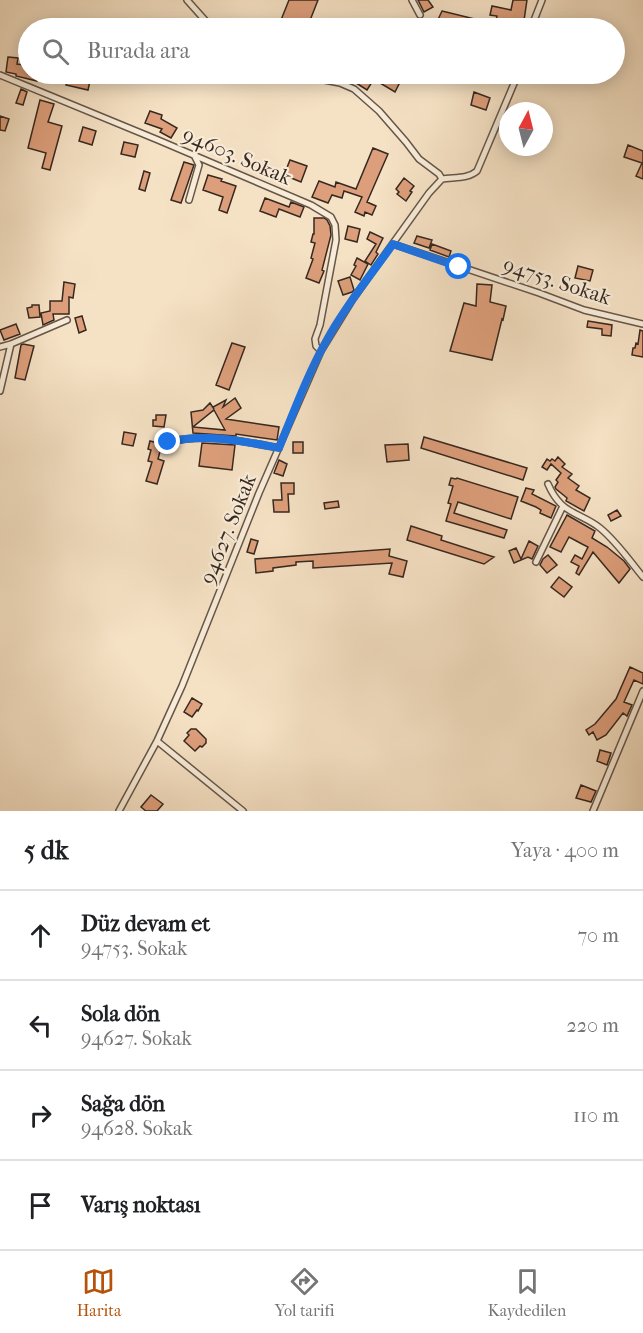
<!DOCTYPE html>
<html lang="tr">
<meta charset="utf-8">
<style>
body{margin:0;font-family:"IM FELL French Canon",serif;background:#f2f2f2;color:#202124}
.compass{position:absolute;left:499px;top:102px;width:54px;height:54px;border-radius:50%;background:#fff;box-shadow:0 3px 15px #0003;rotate:7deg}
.stop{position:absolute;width:18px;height:18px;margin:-14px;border:4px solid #1a73e8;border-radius:50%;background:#fff}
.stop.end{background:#1a73e8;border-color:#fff;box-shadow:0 2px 6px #0008}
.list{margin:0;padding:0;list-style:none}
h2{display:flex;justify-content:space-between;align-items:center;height:78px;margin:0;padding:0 24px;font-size:26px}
h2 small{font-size:20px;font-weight:400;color:#757577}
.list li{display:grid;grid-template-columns:39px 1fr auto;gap:18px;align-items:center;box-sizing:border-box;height:90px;padding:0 24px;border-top:2px solid #e0e0e0}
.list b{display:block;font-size:22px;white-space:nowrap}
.list p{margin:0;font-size:20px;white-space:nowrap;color:#757577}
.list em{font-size:20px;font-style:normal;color:#757577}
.icon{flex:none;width:33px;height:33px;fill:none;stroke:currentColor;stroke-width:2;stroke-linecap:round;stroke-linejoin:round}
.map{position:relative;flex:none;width:643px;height:811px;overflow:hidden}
.search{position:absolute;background:#fff;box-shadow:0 3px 15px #0003;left:18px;right:18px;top:18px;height:66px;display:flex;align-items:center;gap:15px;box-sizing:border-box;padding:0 21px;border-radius:33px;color:#757577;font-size:22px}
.sheet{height:438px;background:#fff}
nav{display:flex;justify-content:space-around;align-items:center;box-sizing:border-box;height:84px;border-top:2px solid #e0e0e0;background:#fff;font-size:16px;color:#757577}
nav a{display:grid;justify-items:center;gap:3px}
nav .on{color:#b45309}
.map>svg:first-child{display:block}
</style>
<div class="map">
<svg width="643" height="811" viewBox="0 0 643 811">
<rect width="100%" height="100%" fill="#f5e1c4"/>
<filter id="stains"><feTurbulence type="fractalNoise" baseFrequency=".00333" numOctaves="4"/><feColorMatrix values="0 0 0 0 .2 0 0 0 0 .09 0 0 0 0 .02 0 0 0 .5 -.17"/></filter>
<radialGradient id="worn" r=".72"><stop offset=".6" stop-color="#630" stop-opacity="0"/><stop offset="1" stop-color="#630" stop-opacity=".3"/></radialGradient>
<path fill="#dd9f7b" stroke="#372820" stroke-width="1.5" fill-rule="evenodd" d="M289 0H318L307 28H289L279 25Z
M418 0H428L433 7 424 12Z
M513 0H527L523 27 515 25V28H494L497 16 490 15 492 6 511 10Z
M442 11 483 21 481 28H434Z
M8 57 18 58 17 64 25 65 26 60H28V74H39L37 81 16 76V74L6 72Z
M359 74H366L374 79 367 90 353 81Z
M386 74H390L401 80 395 92 380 83Z
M489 74H503L501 82 488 79Z
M75 76 90 81 88 90 66 85 68 78 74 79Z
M21 89 27 92 23 105 16 103Z
M474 92 490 98 486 110 471 105Z
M40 100 54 104 48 122 62 126 50 170 42 168 46 153 28 148Z
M150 111 162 115 161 119 177 128 171 138 160 132 162 129 145 123Z
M0 116 9 119 5 131 0 130Z
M83 127 96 131 92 145 79 141Z
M124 142 138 145 135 157 121 154Z
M628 145 643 151V179L636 176 642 163 624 157Z
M373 148 388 154 367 202 376 206 372 215 365 212 364 216 355 212 362 197 344 191 342 198 332 195 328 203 312 197 319 181 335 187 336 182 356 189Z
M290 160 307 166 301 182 284 175Z
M184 162 194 165 181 203 171 200Z
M144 171 150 173 145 191 139 189Z
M208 175 222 179 221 181 236 186 227 213 219 210 223 197 203 190Z
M404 178 414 186 410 191 412 192 406 201 397 194 399 192 396 189Z
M265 198 289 207 291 202 304 207 300 217 279 209 276 217 260 211Z
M314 218H324L327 220 330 226 331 235 322 270 324 271 319 283 306 278 313 259 311 258 315 243 311 242 313 234H314Z
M348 226 360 229 357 242 345 239Z
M370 232 383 238 376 252 378 254 371 265 365 261 376 244 367 239Z
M417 236 432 240 429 248 414 243Z
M432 244 451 251 449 257 430 250Z
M357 258 368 264 360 280 351 275 356 266 354 265Z
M578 266 593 270 590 281 575 278Z
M350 277 354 290 352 292 343 295 338 281Z
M64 282 75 284 73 298 69 297V314H53L54 320 43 325 41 313 50 311V301H62Z
M477 284 492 285 490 302 506 306 503 320 502 319 492 360 450 351 464 303 476 306Z
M32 305H39L40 317 29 318 27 308 32 307Z
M82 316 86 330 79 333 75 318Z
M588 321 612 325 611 336 602 335V329L587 327Z
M16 324 20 334 4 340 0 330Z
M640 330 643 331V357L632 355 633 348H635L636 343 638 344Z
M232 343 245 347 229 390 216 385Z
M23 344 34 346 25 380 15 378 21 345Z
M235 398 241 408 226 419 279 427 277 440 236 434V436L193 433 191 412 203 410 210 403 214 409 213 407 226 400 223 407ZM214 410 225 430 193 427Z
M156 415H166L164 427 153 426V420H156Z
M124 432 136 434 133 446 122 444Z
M424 437 527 468 523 480 421 448Z
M150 441 162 444 158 459 164 461 157 484 146 481 152 462 148 461 151 450 148 449Z
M293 442H303V453H293Z
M202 443 235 445 232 470 199 466Z
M408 444 409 460 387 462 385 445Z
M558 457 565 464 562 467 572 474 568 478 579 486 576 490 590 498 584 511 566 501 567 498 556 489 555 487 558 482 556 480 561 473 551 464 547 470 542 467 547 459 550 461 552 459 555 461Z
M279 460 287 464 283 476 274 473Z
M451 478 456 479 457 478 518 497 511 519 458 502 454 513 507 530 504 538 446 521 451 504 448 503 453 486 449 485Z
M281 483H294V494H288L289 512H274L273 500H282Z
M526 488 534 490 532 494 556 506 551 518 540 513 541 510 536 507 521 501Z
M338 501 339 507 325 509 324 503Z
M617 510 621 516 611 521 608 515Z
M567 515 595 531 592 538 607 547 624 561 630 569 619 583 593 552 579 575 576 573 579 566 571 562 575 555 582 559 588 547 582 544 569 537 561 552 550 547Z
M411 526 442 536 441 540 494 557 484 564 407 540Z
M251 539 258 541 254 554 247 552Z
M529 541 538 546 532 559 528 557 514 563 509 551 516 548 521 559Z
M390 549 389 556 407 561 403 577 389 574 392 563 313 568V561L296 562V565L273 568V571L256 573 255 559Z
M548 555 557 565 547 573 540 565 543 559Z
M559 577 572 587 564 597 551 587Z
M630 667 643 673V684L634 680 624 702 632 705 627 716 623 713 606 735 597 740 593 732 589 735 586 730 595 724 616 699Z
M192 698 202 704 198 711 197 710 192 717 184 712Z
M191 729H196L206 739V743L202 747 200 746 195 751 184 741 189 735 187 733Z
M600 750 611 753 607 765 597 761Z
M581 785 596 791 591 802 576 798Z
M151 795 163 804 157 811H146L141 807Z"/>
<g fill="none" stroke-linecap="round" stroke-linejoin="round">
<g stroke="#665649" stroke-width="8">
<path id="street" d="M187 0 212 28
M412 0 420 15
M531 28 542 0
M293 74 340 83 354 89 379 111 406 142 419 159 439 174 442 179
M0 75 158 140 311 205 331 217 335 225 336 240 320 325 315 339 316 346 321 351
M442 179C454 177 468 179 477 171L518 74
M189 200 199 165 195 157
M393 244 539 293 584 310 643 324
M0 347 11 344 67 320
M0 391 11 344
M168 442C207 433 241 441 279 448
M548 484C551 491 555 498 561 504 571 514 588 518 600 528 617 542 629 560 643 577
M536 562 563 506
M157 741 243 811
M119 811 157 741 182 686 259 493 321 351 353 299 429 193 442 179
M593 811 643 691"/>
</g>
<use href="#street" stroke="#f8ecd9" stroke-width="5"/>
</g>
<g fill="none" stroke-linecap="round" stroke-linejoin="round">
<path stroke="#1a73e8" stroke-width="8" d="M168 442C206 433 242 441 279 448 294 411 308 373 328 338 346 305 371 275 393 244L459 267"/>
</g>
<g text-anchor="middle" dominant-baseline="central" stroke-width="4.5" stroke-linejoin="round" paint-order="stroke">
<g font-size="21" fill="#372820" stroke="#f8ecd9">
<text transform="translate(237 156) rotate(23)">94603. Sokak</text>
<text transform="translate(557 281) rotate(18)">94753. Sokak</text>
<text transform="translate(228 529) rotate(-68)">94627. Sokak</text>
</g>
</g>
<rect width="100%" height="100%" filter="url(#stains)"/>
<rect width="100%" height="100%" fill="url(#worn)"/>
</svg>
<svg class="compass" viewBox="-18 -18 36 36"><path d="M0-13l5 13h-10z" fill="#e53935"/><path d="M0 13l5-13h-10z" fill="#757577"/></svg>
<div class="stop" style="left:459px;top:267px"></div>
<div class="stop end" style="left:168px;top:442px"></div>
<div class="search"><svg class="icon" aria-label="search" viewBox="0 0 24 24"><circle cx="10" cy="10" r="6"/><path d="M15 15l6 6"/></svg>Burada ara</div>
</div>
<section class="sheet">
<h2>5 dk<small>Yaya · 400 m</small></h2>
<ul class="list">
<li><svg class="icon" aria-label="ahead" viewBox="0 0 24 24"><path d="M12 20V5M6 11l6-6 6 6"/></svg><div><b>Düz devam et</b><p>94753. Sokak</p></div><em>70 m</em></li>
<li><svg class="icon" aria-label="left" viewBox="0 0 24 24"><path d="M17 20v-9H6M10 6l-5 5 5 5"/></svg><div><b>Sola dön</b><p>94627. Sokak</p></div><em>220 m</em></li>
<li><svg class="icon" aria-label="right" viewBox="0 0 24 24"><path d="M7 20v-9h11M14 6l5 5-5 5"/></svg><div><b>Sağa dön</b><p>94628. Sokak</p></div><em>110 m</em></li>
<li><svg class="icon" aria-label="arrive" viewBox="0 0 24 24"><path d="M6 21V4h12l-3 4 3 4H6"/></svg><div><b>Varış noktası</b></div></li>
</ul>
</section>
<nav>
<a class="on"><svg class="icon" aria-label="map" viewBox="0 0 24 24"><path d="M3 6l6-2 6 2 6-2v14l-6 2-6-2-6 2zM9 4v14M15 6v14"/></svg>Harita</a>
<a><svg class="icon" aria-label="directions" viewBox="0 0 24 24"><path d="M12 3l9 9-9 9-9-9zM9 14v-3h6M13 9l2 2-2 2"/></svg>Yol tarifi</a>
<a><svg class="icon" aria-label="saved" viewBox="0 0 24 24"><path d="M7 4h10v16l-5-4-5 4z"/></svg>Kaydedilen</a>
</nav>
